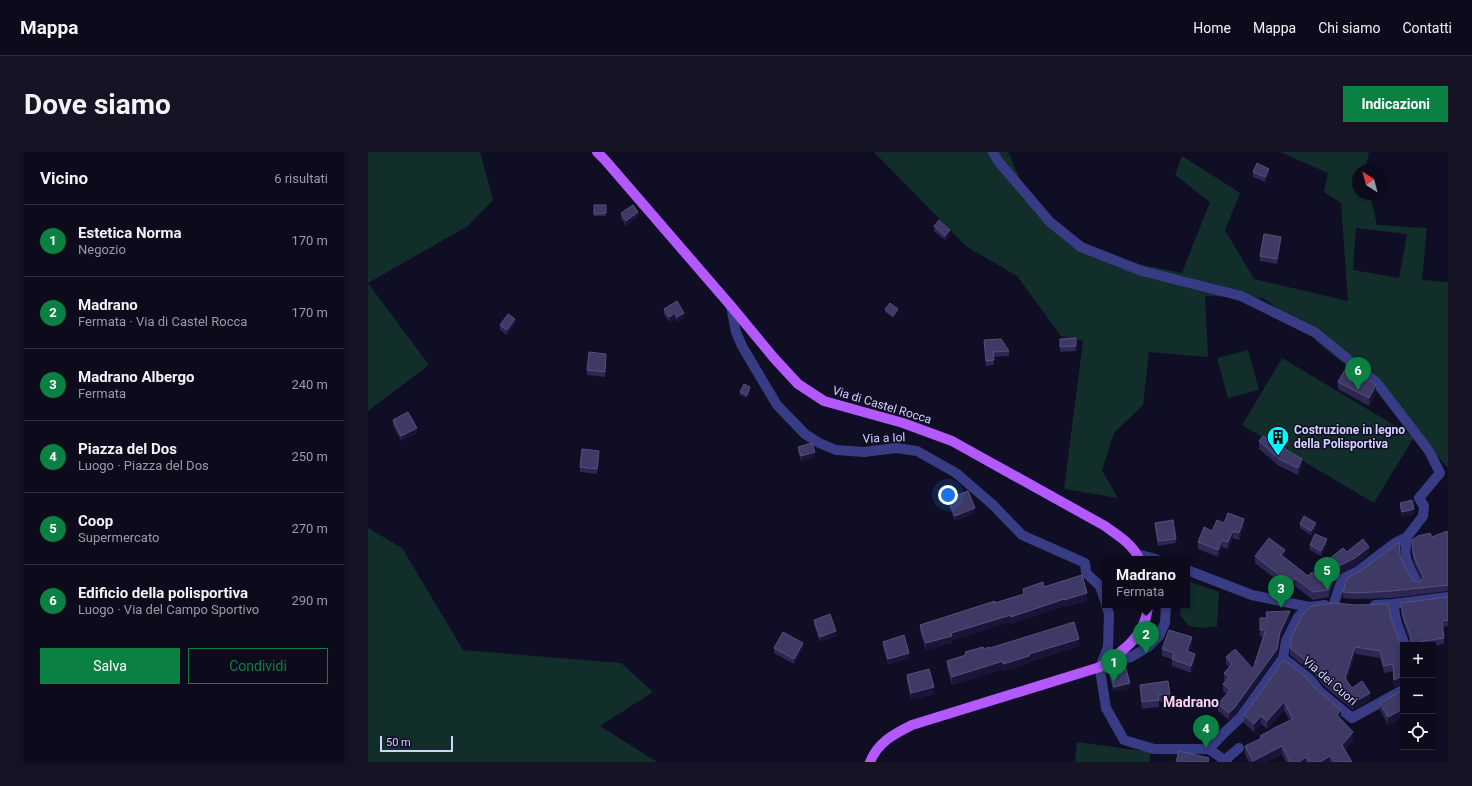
<!DOCTYPE html>
<html lang="it">
<meta charset="utf-8">
<style>
body{margin:0;font-family:Roboto,sans-serif;background:#151324;color:#f1f3f6}
.controls{position:absolute;right:12px;bottom:12px;display:grid;overflow:hidden;border-radius:0px;box-shadow:0 2px 6px #0003}
.controls button{width:36px;height:36px;display:grid;place-items:center;padding:0;border:0;border-bottom:1px solid #2c2b3a;background:#0c0a1b;color:#f1f3f6;font:20px sans-serif}
.compass{position:absolute;left:984px;top:12px;width:36px;height:36px;border-radius:50%;background:#0c0a1b;box-shadow:0 2px 6px #0003;rotate:324deg}
.scale{position:absolute;left:12px;bottom:10px;width:73px;box-sizing:border-box;padding-left:4px;border:2px solid #d3d2ff;border-top:0;font-size:11px;line-height:14px;white-space:nowrap;color:#d3d2ff;-webkit-text-stroke:3px #100e24;paint-order:stroke}
.you{position:absolute;left:580px;top:343px;width:14px;height:14px;margin:-10px;border:3px solid #fff;border-radius:50%;background:#1a73e8;box-shadow:0 0 0 6px #1a73e833}
.badge{display:grid;place-items:center;width:26px;height:26px;border-radius:50%;background:#0b8043;color:#fff;font-size:13px;font-weight:700}
.pin{position:absolute;translate:-50% -33px;filter:drop-shadow(0 1px 2px #0008)}
.pin::after{content:'';position:absolute;top:21px;width:14px;height:12px;background:inherit;clip-path:polygon(0 0,100% 0,50% 100%)}
.popup{position:absolute;left:734px;top:404px;width:88px;height:52px;box-sizing:border-box;display:grid;place-content:center;border-radius:0px;background:#0c0a1b;filter:drop-shadow(0 1px 3px #0005);font-size:13px;white-space:nowrap;color:#9a9aa3}
.popup b{font-size:15px;color:#f1f3f6}
.popup::after{content:'';position:absolute;left:50%;top:100%;margin-left:-8px;border:8px solid transparent;border-top-color:#0c0a1b}
.list{margin:0;padding:0;list-style:none}
h2{display:flex;justify-content:space-between;align-items:center;height:52px;margin:0;padding:0 16px;font-size:17px}
h2 small{font-size:13px;font-weight:400;color:#9a9aa3}
.list li{display:grid;grid-template-columns:26px 1fr auto;gap:12px;align-items:center;box-sizing:border-box;height:72px;padding:0 16px;border-top:1px solid #2c2b3a}
.list b{display:block;font-size:15px;white-space:nowrap}
.list p{margin:0;font-size:13px;white-space:nowrap;color:#9a9aa3}
.list em{font-size:13px;font-style:normal;color:#9a9aa3}
.actions{display:flex;gap:8px;padding:12px 16px}
.actions a{flex:1;padding:9px 0;border:1px solid #0b8043;border-radius:0px;text-align:center;font-size:14px;color:#0b8043}
.actions .main{background:#0b8043;color:#fff}
.icon{flex:none;width:22px;height:22px;fill:none;stroke:currentColor;stroke-width:2;stroke-linecap:round;stroke-linejoin:round}
.map{position:relative;flex:none;width:1080px;height:610px;overflow:hidden;border-radius:0px}
header{display:flex;align-items:center;gap:24px;box-sizing:border-box;height:56px;padding:0 20px;background:#0c0a1b;border-bottom:1px solid #2c2b3a}
header strong{font-size:19px}
nav{display:flex;gap:22px;margin-inline-start:auto;font-size:14px}
.intro{display:flex;align-items:center;justify-content:space-between;box-sizing:border-box;height:96px;padding:0 24px}
h1{margin:0;font-size:28px}
.button{padding:10px 18px;border-radius:0px;background:#0b8043;color:#fff;font-size:14px;font-weight:700}
main{display:flex;gap:24px;padding:0 24px}
aside{flex:1;background:#0c0a1b;border-radius:0px;box-shadow:0 2px 6px #0003}
.map>svg:first-child{display:block}
</style>
<header>
<strong>Mappa</strong>
<nav><a>Home</a><a>Mappa</a><a>Chi siamo</a><a>Contatti</a></nav>
</header>
<div class="intro"><h1>Dove siamo</h1><a class="button">Indicazioni</a></div>
<main>
<aside>
<h2>Vicino<small>6 risultati</small></h2>
<ul class="list">
<li><span class="badge">1</span><div><b>Estetica Norma</b><p>Negozio</p></div><em>170 m</em></li>
<li><span class="badge">2</span><div><b>Madrano</b><p>Fermata · Via di Castel Rocca</p></div><em>170 m</em></li>
<li><span class="badge">3</span><div><b>Madrano Albergo</b><p>Fermata</p></div><em>240 m</em></li>
<li><span class="badge">4</span><div><b>Piazza del Dos</b><p>Luogo · Piazza del Dos</p></div><em>250 m</em></li>
<li><span class="badge">5</span><div><b>Coop</b><p>Supermercato</p></div><em>270 m</em></li>
<li><span class="badge">6</span><div><b>Edificio della polisportiva</b><p>Luogo · Via del Campo Sportivo</p></div><em>290 m</em></li>
</ul>
<div class="actions"><a class="main">Salva</a><a>Condividi</a></div>
</aside>
<div class="map">
<svg width="1080" height="610" viewBox="0 0 1080 610">
<rect width="100%" height="100%" fill="#100e24"/>
<path fill="#112e2b" fill-rule="evenodd" d="M0 0H112L125 48 100 74 0 131 61 213 0 259Z
M506 0H640L667 61 717 101 814 121 842 50 807 23 814 4 872 41 857 78 886 127 980 149 973 51 956 40 960 21 912 0H1001L997 18H990V42H1002L1009 73 1059 76 1054 128 1080 130V316L1013 239 957 197 926 168 895 146 837 144 840 205 781 200 775 253 746 281 734 318 750 346 696 337 715 189 693 184 649 124 599 95ZM988 76 1039 82 1031 126 985 118Z
M880 198 891 238 860 246 849 206Z
M914 206 1046 285 1006 351 874 273Z
M0 376 34 396 95 498 253 511 285 540 232 574 289 610H0Z
M820 429 851 440 849 474 834 476 821 474 812 463 813 453H819V430Z
M709 590 783 600 781 610H707Z"/>
<g fill="none" stroke-linecap="round" stroke-linejoin="round">
<path stroke="#383c84" stroke-width="10" d="M625 0 630 9 682 70 713 95 774 119 873 144 948 181 1009 231 1061 299 1072 321 1051 346 1056 354 1055 364 1039 385 1027 391 990 419 974 427 966 451
M363 154 368 180 374 194 409 253 437 282 451 291 468 298 496 300 528 296 549 299 588 321 624 352 654 383 717 411 718 421 732 434 737 449
M1039 385C1035 407 1039 411 1049 430
M769 402 788 407
M819 418 884 443 941 455 957 453
M1025 452 1029 472 1037 493
M738 453 741 462 740 495 732 515 733 524 738 556 756 588 786 597H841L859 610
M1007 453 1025 452 1080 445
M915 506 942 527 952 540 984 566 1035 538
M739 510 763 505 780 495 791 484 797 471 798 453
M841 597 856 581 872 566 915 506 918 489 930 465 941 455
M857 608 871 596"/>
<path stroke="#b359ff" stroke-width="10" d="M229 0 237 8 363 154 406 206 430 232 456 249 535 271 584 289 737 374C749 383 765 392 771 407
M502 610C510 590 526 582 544 573L732 515C755 499 778 484 780 453"/>
</g>
<path fill="#2c2753" d="M885 20 901 22 897 30 885 25Z
M226 53H238V64H226Z
M253 61 270 65 258 74 253 66Z
M566 74 582 83 577 88 566 79Z
M913 90 909 112 892 109V104Z
M296 157 316 165 309 170 307 166 301 170 296 162Z
M517 157 530 160 525 166 517 160Z
M147 172 139 183 132 178V173Z
M708 186V199L692 200V187Z
M616 188 641 199V204L625 205 626 213 618 214Z
M238 207 237 225 219 223V218Z
M970 230 1008 241 1001 254 970 237Z
M382 238 379 246 372 243V240Z
M25 268 49 281 33 289 25 273Z
M891 289 934 314 930 323 911 314 891 297Z
M430 295 447 305 433 309 430 300Z
M231 304 229 322 212 320V315Z
M580 347 607 361 587 369 580 352Z
M1032 351 1046 362 1034 365 1032 356Z
M787 371 808 387V391L790 394 787 376Z
M856 371 876 375 871 388 865 386 860 397 854 395 850 405 830 397V390L844 379Z
M932 372 948 376 943 383 932 376Z
M1080 381V439L1024 446 988 447 975 446V440L1032 404 1037 415 1045 429 1052 430 1054 427 1046 411 1044 399V388L1064 385Z
M959 392 953 404 942 398V393Z
M979 400 1001 402 987 413 971 422 968 425 961 445 945 448 927 434 923 439 887 411V404L917 405 940 424 946 422Z
M676 435 719 449 696 455V454L643 472V470L584 488V491L558 498 552 480V473L627 451 655 442V437Z
M1080 445V474L1075 475 1076 492 1065 494V493H1039L1042 491V489L1035 470 1033 458V451Z
M898 460 922 466 912 486 909 503 867 562 861 568 850 559V552L859 542 855 539V532L858 529 856 528V521L861 515 858 512V505L885 517 896 484 892 485V466H898Z
M1023 467 1031 488 1035 493V532H1032L1026 535 1025 519 1016 521 1012 506 987 502 979 528 984 536 1002 548 985 558 957 535 946 522 922 503V496Z
M446 468 468 484 452 490 446 473Z
M515 490 541 506 520 512 515 495Z
M824 493 821 500 827 509 823 521 804 514V507L794 504V497Z
M711 494 661 510V511L635 519V517L584 533 579 516V509L597 503V500L616 497Z
M406 496H435L426 512 406 501Z
M741 518 762 536 746 540 741 523Z
M539 523 566 542 543 548 539 531Z
M772 533 802 542V549L791 550V555L774 557 772 540Z
M948 537 973 566 972 567 985 588 976 598 984 610H918L914 602 898 610H881L877 602V594L892 587V584L906 577V576L922 569 916 558 899 577 893 572 886 580 876 571V563Z
M1035 538V565L1020 573 1012 558V551Z"/>
<path fill="#191538" d="M901 17V22L897 30V25Z
M270 60V65L258 74V69Z
M582 78V83L577 88V84Z
M913 85V90L909 112V107Z
M530 157V160L525 166V164Z
M307 161V166L301 170V165Z
M316 161V165L309 170V165Z
M147 167V172L139 183V178Z
M1008 233V241L1001 254V246Z
M382 235V238L379 246V243Z
M49 276V281L33 289V284Z
M447 300V305L433 309V304Z
M934 307V314L930 323V316Z
M607 356V361L587 369V364Z
M1046 357V362L1034 365V360Z
M876 367V375L871 388V381Z
M948 371V376L943 383V379Z
M865 379V386L860 397V390Z
M959 387V392L953 404V399Z
M854 388V395L850 405V398Z
M1001 395V402L987 413 971 422 968 425 961 445V438L968 418 971 414Z
M917 398V405L913 403Z
M927 426V434L923 439V432Z
M719 441V449L696 455V448Z
M696 447V454L643 472V465Z
M922 459V466L912 486 909 503 867 562 861 568V561Z
M643 463V470L584 488V491L558 498V491L583 481Z
M468 479V484L452 490V485Z
M824 485V493L819 506V499Z
M711 487V494L661 510V511L635 519V512L661 502Z
M1056 489V493H1039Z
M435 491V496L426 512V507Z
M987 495V502L977 533V526Z
M541 501V506L520 512V507Z
M827 502V509L823 521V514Z
M635 509V517L584 533V525Z
M1032 525V532L1026 535V528Z
M762 531V536L746 540V535Z
M566 535V542L543 548V541Z
M1002 541V548L985 558V551Z
M916 550V558L899 577V569Z
M1035 557V565L1020 573V565Z
M973 558V566L969 570V563Z
M893 564V572L886 580V572Z
M985 580V588L974 601V593Z
M914 594V602L898 610H885V609Z
M962 604V610H952Z
M938 605V610H931Z"/>
<path fill="#3e3965" stroke="#55517e" d="M889 11 901 17 897 25 885 20Z
M226 53H238V61L226 62Z
M265 53 270 60 258 69 253 61Z
M571 68 582 78 577 84 566 74Z
M896 82 913 85 909 107 892 104Z
M309 149 316 161 309 165 307 161 301 165 296 157Z
M522 151 530 157 525 164 517 157Z
M140 162 147 167 139 178 132 173Z
M708 186V194L692 195V187Z
M633 187 641 199 625 200 626 208 618 209 616 188Z
M221 200 238 202 237 220 219 218Z
M978 216 1006 231 1008 233 1001 246 970 230Z
M376 232 382 235 379 243 372 240Z
M40 260 49 276 33 284 25 268Z
M895 284 934 307 930 316 911 307 891 289Z
M444 291 447 300 433 304 430 295Z
M214 297 231 299 229 317 212 315Z
M600 339 607 356 587 364 580 347Z
M1044 348 1046 357 1034 360 1032 351Z
M860 361 876 367 871 381 865 379 860 390 854 388 850 398 830 390 836 375 844 379 849 368 856 371Z
M936 364 948 371 943 379 932 372Z
M805 368 808 387 790 389 787 371Z
M1079 379 1080 381V433L1024 439 988 441 975 440 979 426 994 418 1031 390 1032 404 1037 415 1045 429 1052 430 1054 428 1055 424 1046 405 1044 393V388L1050 384 1062 381 1064 385Z
M947 382 959 387 953 399 942 393Z
M901 386 917 398 913 403 940 424 944 420 946 422 950 416 975 396 979 400 995 387 1001 395 987 406 971 414 968 418 961 438 945 440 927 426 923 432 887 404Z
M714 423 719 441 696 448V447L643 465V463L583 481 584 484 558 491 552 473 627 449V451L656 442 655 437 675 430 676 435Z
M1080 445V468L1074 469 1076 486 1056 489 1039 493 1042 491 1043 485 1035 464 1033 451Z
M966 451 988 453 1020 452 1023 467 1031 488 1033 491 1039 492V493H1035V525H1032L1026 528 1025 512 1016 514 1012 499 987 495 977 526 984 536 994 529 1002 541 985 551 957 528 946 515 922 496 924 484 935 462 944 454Z
M922 459 912 480 909 497 867 555 861 561 850 552 862 538 855 532 861 525 856 521 864 512 858 505 867 497 885 517 898 477 892 478V466H899L898 460Z
M462 462 468 479 452 485 446 468Z
M706 470 711 487 661 502V504L635 512V509L584 525 579 509 598 503 597 500 615 495 616 497 621 495 622 496Z
M801 478 824 485 819 499 827 502 823 514 804 507 806 501 794 497Z
M415 480 435 491 426 507 406 496Z
M536 483 541 501 520 507 515 490Z
M916 508 937 524 948 537 973 558 969 563 985 580 974 593 984 610H966L962 604 952 610H941L938 605 931 610H922L914 594 885 609 877 594 894 586 892 584 907 576H906L925 567 916 550 899 569 893 564 886 572 876 563Z
M757 513 762 531 746 535 741 518Z
M561 517 566 535 543 541 539 523Z
M800 529 802 542 790 543 791 548 774 550 772 533Z
M1035 538V557L1020 565 1012 551Z
M811 599 841 606 840 610H808Z"/>
<defs>
<g id="building-pin" transform="scale(1.15)"><path d="M0 17L-7.5 6A9.5 9.5 0 1 1 7.5 6Z" fill="#00f9fd" stroke="#100e24"/><path d="M-4-6H4V6H1V3H-1V6H-4ZM-2.5-4.3h1.7v1.8h-1.7ZM.8-4.3h1.7v1.8H.8ZM-2.5-1h1.7V.8h-1.7ZM.8-1h1.7V.8H.8Z" fill="#111"/></g>
</defs>
<g fill-rule="evenodd">
<use href="#building-pin" x="910" y="285"/>
</g>
<g text-anchor="middle" dominant-baseline="central" stroke-width="3" stroke-linejoin="round" paint-order="stroke">
<g font-size="12" fill="#d3d2ff" stroke="#100e24">
<text transform="translate(514 253) rotate(17)">Via di Castel Rocca</text>
<text transform="translate(516 286) rotate(-2)">Via a Iol</text>
<text transform="translate(962 529) rotate(41)">Via dei Cuori</text>
</g>
<g font-size="12" font-weight="bold" fill="#d3d2ff" stroke="#100e24" text-anchor="start">
<text x="926" y="278">Costruzione in legno<tspan x="926" dy="14">della Polisportiva</tspan></text>
</g>
<g font-size="14" font-weight="bold" fill="#ffd4f3" stroke="#100e24">
<text x="823" y="550">Madrano</text>
</g>
</g>
</svg>
<div class="controls">
<button>+</button>
<button>−</button>
<button><svg class="icon" aria-label="locate" viewBox="0 0 24 24"><circle cx="12" cy="12" r="6"/><path d="M12 2v4M12 18v4M2 12h4M18 12h4"/></svg></button>
</div>
<svg class="compass" viewBox="-18 -18 36 36"><path d="M0-13l5 13h-10z" fill="#e53935"/><path d="M0 13l5-13h-10z" fill="#9a9aa3"/></svg>
<div class="scale">50 m</div>
<div class="you"></div>
<div class="pin badge" style="left:746px;top:530px">1</div>
<div class="pin badge" style="left:778px;top:502px">2</div>
<div class="popup"><b>Madrano</b>Fermata</div>
<div class="pin badge" style="left:913px;top:456px">3</div>
<div class="pin badge" style="left:838px;top:596px">4</div>
<div class="pin badge" style="left:959px;top:438px">5</div>
<div class="pin badge" style="left:990px;top:238px">6</div>
</div>
</main>
